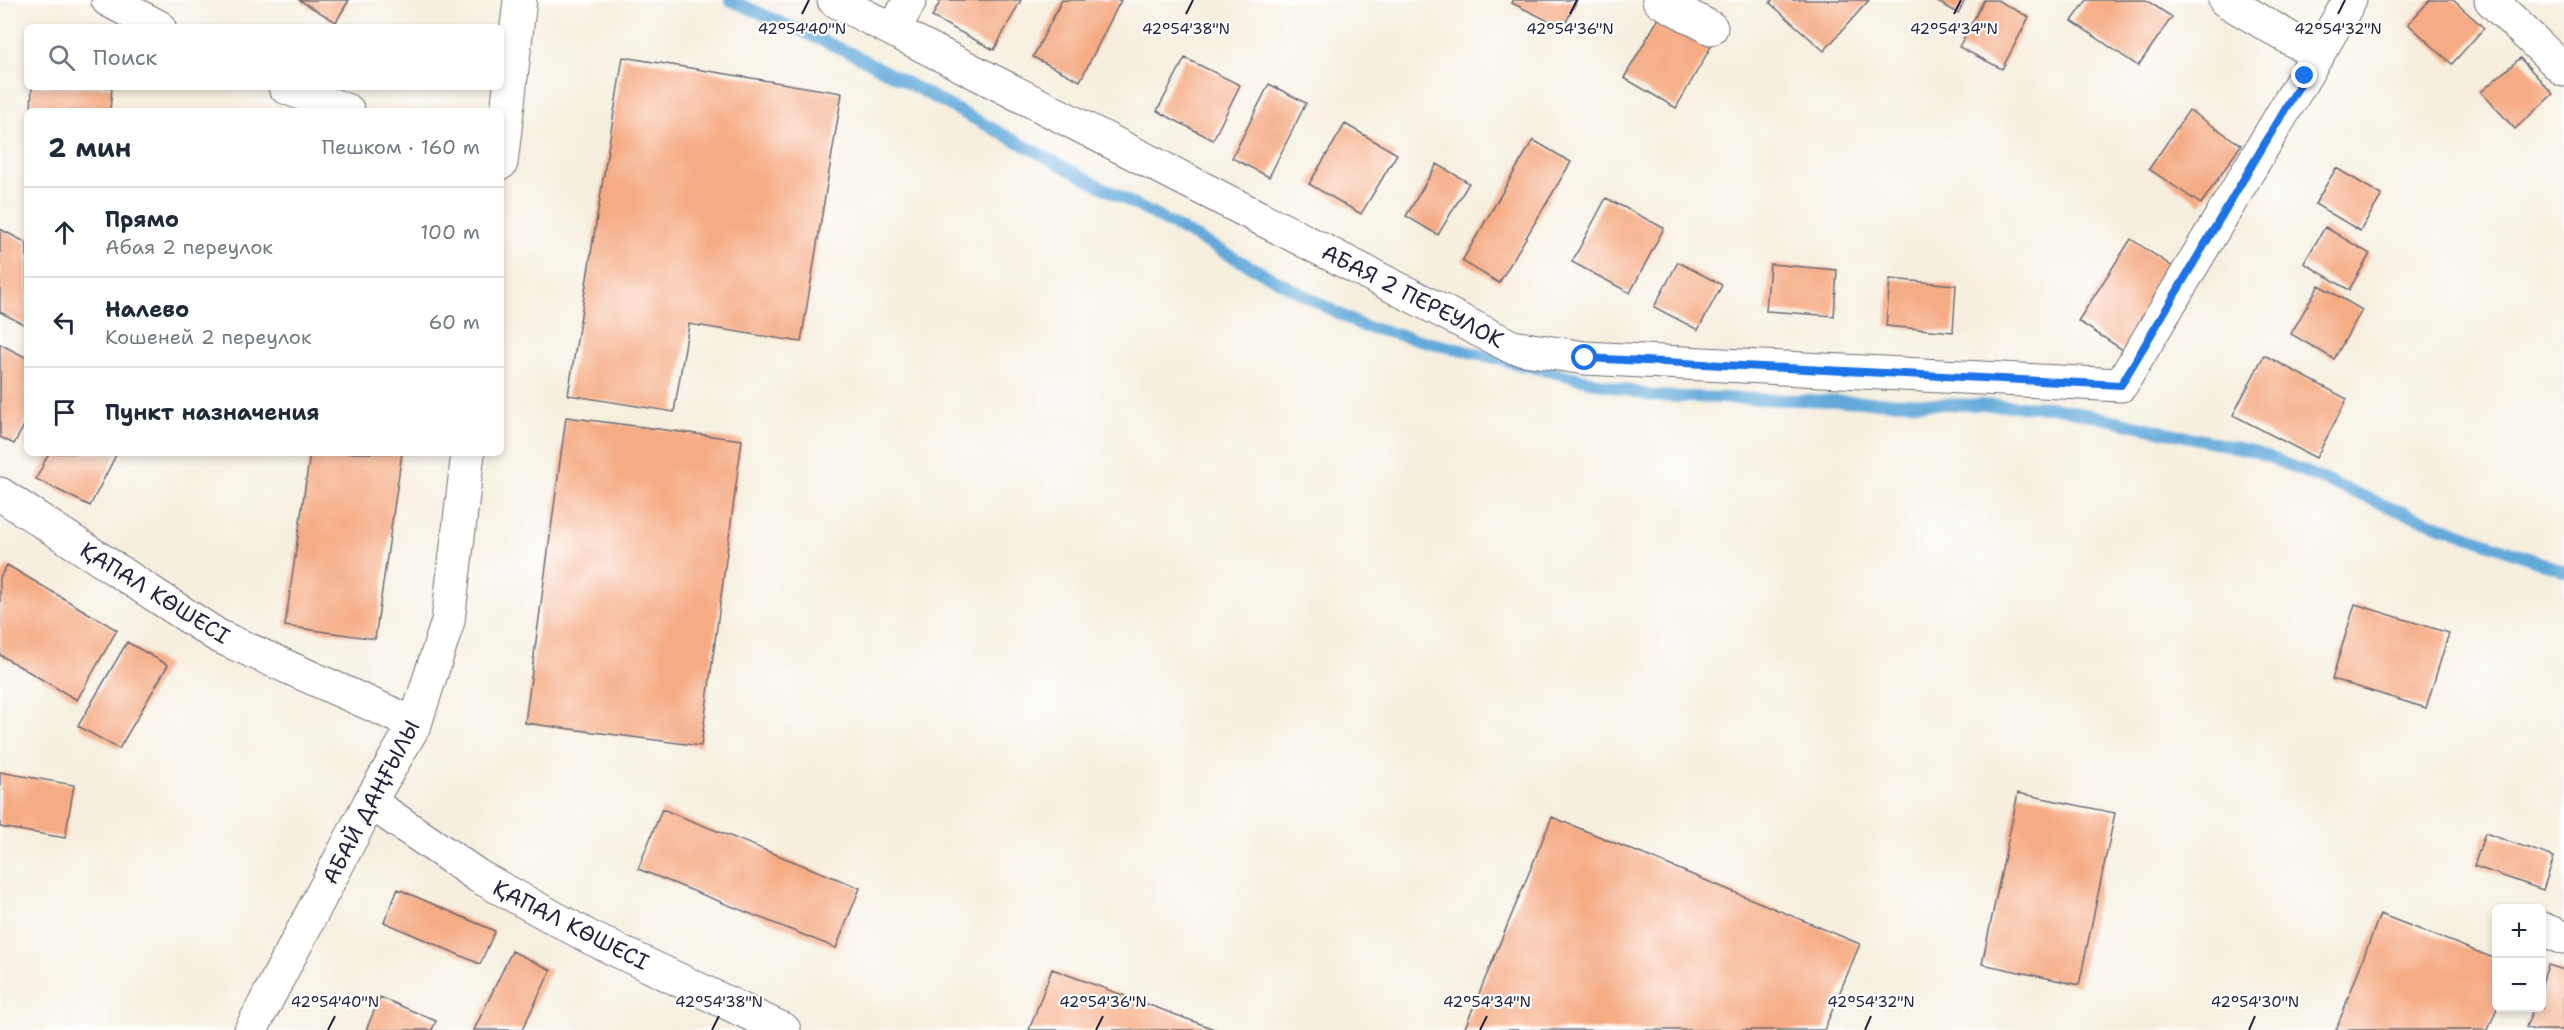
<!DOCTYPE html>
<html lang="ru">
<meta charset="utf-8">
<style>
body{margin:0;font-family:"Shantell Sans",sans-serif;background:#f6f6f7;color:#1f2937}
.controls{position:absolute;right:18px;bottom:18px;display:grid;overflow:hidden;border-radius:9px;box-shadow:0 3px 9px #0003}
.controls button{width:54px;height:54px;display:grid;place-items:center;padding:0;border:0;border-bottom:2px solid #e0e1e3;background:#fff;color:#1f2937;font:30px sans-serif}
.stop{position:absolute;width:18px;height:18px;margin:-14px;border:4px solid #1a73e8;border-radius:50%;background:#fff}
.stop.end{background:#1a73e8;border-color:#fff;box-shadow:0 2px 6px #0008}
.list{margin:0;padding:0;list-style:none}
h2{display:flex;justify-content:space-between;align-items:center;height:78px;margin:0;padding:0 24px;font-size:26px}
h2 small{font-size:20px;font-weight:400;color:#747a83}
.list li{display:grid;grid-template-columns:39px 1fr auto;gap:18px;align-items:center;box-sizing:border-box;height:90px;padding:0 24px;border-top:2px solid #e0e1e3}
.list b{display:block;font-size:22px;white-space:nowrap}
.list p{margin:0;font-size:20px;white-space:nowrap;color:#747a83}
.list em{font-size:20px;font-style:normal;color:#747a83}
.icon{flex:none;width:33px;height:33px;fill:none;stroke:currentColor;stroke-width:2;stroke-linecap:round;stroke-linejoin:round}
.map{position:relative;flex:none;width:2564px;height:1030px;overflow:hidden}
.search{position:absolute;background:#fff;box-shadow:0 3px 9px #0003;left:24px;top:24px;width:480px;height:66px;display:flex;align-items:center;gap:15px;box-sizing:border-box;padding:0 21px;border-radius:9px;color:#747a83;font-size:22px}
.panel{position:absolute;background:#fff;box-shadow:0 3px 9px #0003;left:24px;top:108px;width:480px;height:348px;border-radius:9px}
.map>svg:first-child{display:block}
</style>
<div class="map">
<svg width="2564" height="1030" viewBox="0 0 2564 1030">
<rect width="100%" height="100%" fill="#fff"/>
<filter id="ink" filterUnits="userSpaceOnUse"><feTurbulence type="fractalNoise" baseFrequency=".0167" numOctaves="2"/><feDisplacementMap in="SourceGraphic" scale="12" xChannelSelector="R" yChannelSelector="G"/><feConvolveMatrix kernelMatrix="1 2 1 2 8 2 1 2 1" color-interpolation-filters="sRGB"/></filter>
<filter id="wash" filterUnits="userSpaceOnUse"><feTurbulence type="fractalNoise" baseFrequency=".008" numOctaves="4" result="noise"/><feDisplacementMap in="SourceGraphic" scale="24" xChannelSelector="R" yChannelSelector="G"/><feGaussianBlur stdDeviation="1.35" result="paint"/><feColorMatrix in="noise" values="0 0 0 0 0 0 0 0 0 0 0 0 0 0 0 0 0 1.4 0 .05"/><feComposite in="paint" operator="in"/></filter>
<g filter="url(#wash)">
<rect width="100%" height="100%" fill="#f6efdf"/>
<g fill="none" stroke-linecap="round" stroke-linejoin="round">
<path stroke="#62a9d9" stroke-width="12" d="M730 0 853 54 1362 326 1651 396 2053 407 2257 452 2394 509 2564 571"/>
</g>
<g id="blocks">
<path fill="#f5ab84" d="M299 0H349L336 22Z
M941 0H1021L994 50 932 17Z
M1062 0H1121L1080 81 1033 57Z
M1513 0H1577L1563 28 1512 3Z
M1772 0H1869L1824 51 1770 3Z
M1934 0H1965L1958 13Z
M1984 0H1997L2029 17 2002 69 1959 47Z
M2087 0H2146L2172 17 2138 66 2072 21Z
M2430 0H2453L2484 28 2452 64 2408 24Z
M1661 14 1713 43 1676 108 1624 78Z
M623 57 842 93 801 342 689 324 674 412 568 395Z
M1185 58 1240 85 1213 140 1157 111Z
M2520 58 2553 94 2515 129 2481 92Z
M1269 84 1306 103 1269 177 1232 158Z
M32 87H112L110 111H31Z
M2189 110 2241 145 2201 204 2149 169Z
M1345 124 1397 154 1361 214 1309 184Z
M1533 140 1571 162 1499 283 1462 261Z
M1437 164 1469 183 1438 235 1406 216Z
M2336 168 2382 195 2360 231 2315 204Z
M1606 198 1664 228 1630 293 1572 262Z
M2325 227 2370 254 2349 290 2304 263Z
M0 229 27 243V326L0 312Z
M2131 239 2179 271 2126 352 2078 321Z
M1678 262 1722 285 1698 330 1654 307Z
M1770 264 1837 270 1834 316 1766 311Z
M1890 279 1956 285 1953 332 1886 326Z
M2319 285 2362 310 2334 359 2291 334Z
M0 344 27 358V420L14 444 0 437Z
M2264 355 2347 399 2316 458 2233 415Z
M566 417 742 440 701 746 525 723Z
M49 453H117L90 506 36 479Z
M310 453H402L375 639 285 626Z
M7 565 117 630 77 700 0 655V577Z
M2355 604 2449 633 2426 708 2332 679Z
M127 642 168 665 119 749 78 726Z
M0 772 74 785 65 838 0 827Z
M2018 793 2115 813 2079 985 1982 964Z
M662 809 860 888 836 948 638 869Z
M1552 817 1860 944 1824 1030H1464Z
M2485 833 2554 857 2543 890 2474 866Z
M398 889 495 931 480 964 384 922Z
M2380 914 2496 959 2497 1008 2488 1030H2336Z
M512 951 551 970 522 1030H474Z
M2548 965 2564 970V1030H2534L2526 1027 2533 1008H2542V983Z
M1052 969 1217 1030H1029Z
M380 997 436 1021 432 1030H366Z"/>
</g>
</g>
<g filter="url(#ink)">
<use href="#blocks" fill-opacity="0" stroke="#6c6a74" stroke-width="1.5"/>
<g fill="none" stroke-linecap="round" stroke-linejoin="round">
<g stroke="#6c6a74" stroke-width="35">
<path id="minor" d="M108 0 159 27
M834 0 1512 347 1585 358 2121 385 2350 0
M1659 0 1711 28
M2225 0 2318 55
M2491 0 2564 70
M894 30 910 0
M285 87 348 111
M0 494 218 636 415 724
M370 802 478 876 591 938 784 1030
M2542 929 2564 938"/>
</g>
<g stroke="#6c6a74" stroke-width="35">
<path id="major" d="M501 163 520 0
M251 1030 370 802 415 724 448 621 468 453"/>
</g>
<use href="#minor" stroke="#fff" stroke-width="33"/>
<use href="#major" stroke="#fff" stroke-width="33"/>
</g>
</g>
<g fill="none" stroke-linecap="round" stroke-linejoin="round" filter="url(#ink)">
<path stroke="#1a73e8" stroke-width="8" d="M1585 358 2121 385 2305 76"/>
</g>
<path fill="none" stroke="#22223b" stroke-width="2" d="M802 14 809 0M1186 14 1193 0M1570 14 1577 0M1954 14 1961 0M2338 14 2345 0M328 1030 335 1016M712 1030 719 1016M1096 1030 1103 1016M1480 1030 1487 1016M1865 1030 1871 1016M2249 1030 2255 1016"/>
<g text-anchor="middle" dominant-baseline="central" stroke-width="4.5" stroke-linejoin="round" paint-order="stroke">
<g font-size="22" fill="#22223b" stroke="#fff">
<text transform="translate(1413 296) rotate(27)">АБАЯ 2 ПЕРЕУЛОК</text>
<text transform="translate(155 593) rotate(32)">ҚАПАЛ КӨШЕСІ</text>
<text transform="translate(371 802) rotate(-62)">АБАЙ ДАҢҒЫЛЫ</text>
<text transform="translate(571 925) rotate(27)">ҚАПАЛ КӨШЕСІ</text>
</g>
</g>
<g font-size="15" text-anchor="middle" fill="#22223b" stroke="#fff" stroke-width="4.5" stroke-linejoin="round" paint-order="stroke">
<text x="802" y="34">42°54'40"N</text>
<text x="1186" y="34">42°54'38"N</text>
<text x="1570" y="34">42°54'36"N</text>
<text x="1954" y="34">42°54'34"N</text>
<text x="2338" y="34">42°54'32"N</text>
<text x="335" y="1007">42°54'40"N</text>
<text x="719" y="1007">42°54'38"N</text>
<text x="1103" y="1007">42°54'36"N</text>
<text x="1487" y="1007">42°54'34"N</text>
<text x="1871" y="1007">42°54'32"N</text>
<text x="2255" y="1007">42°54'30"N</text>
</g>
</svg>
<div class="controls">
<button>+</button>
<button>−</button>
</div>
<div class="stop" style="left:1585px;top:358px"></div>
<div class="stop end" style="left:2305px;top:76px"></div>
<div class="search"><svg class="icon" aria-label="search" viewBox="0 0 24 24"><circle cx="10" cy="10" r="6"/><path d="M15 15l6 6"/></svg>Поиск</div>
<section class="panel">
<h2>2 мин<small>Пешком · 160 m</small></h2>
<ul class="list">
<li><svg class="icon" aria-label="ahead" viewBox="0 0 24 24"><path d="M12 20V5M6 11l6-6 6 6"/></svg><div><b>Прямо</b><p>Абая 2 переулок</p></div><em>100 m</em></li>
<li><svg class="icon" aria-label="left" viewBox="0 0 24 24"><path d="M17 20v-9H6M10 6l-5 5 5 5"/></svg><div><b>Налево</b><p>Кошеней 2 переулок</p></div><em>60 m</em></li>
<li><svg class="icon" aria-label="arrive" viewBox="0 0 24 24"><path d="M6 21V4h12l-3 4 3 4H6"/></svg><div><b>Пункт назначения</b></div></li>
</ul>
</section>
</div>
